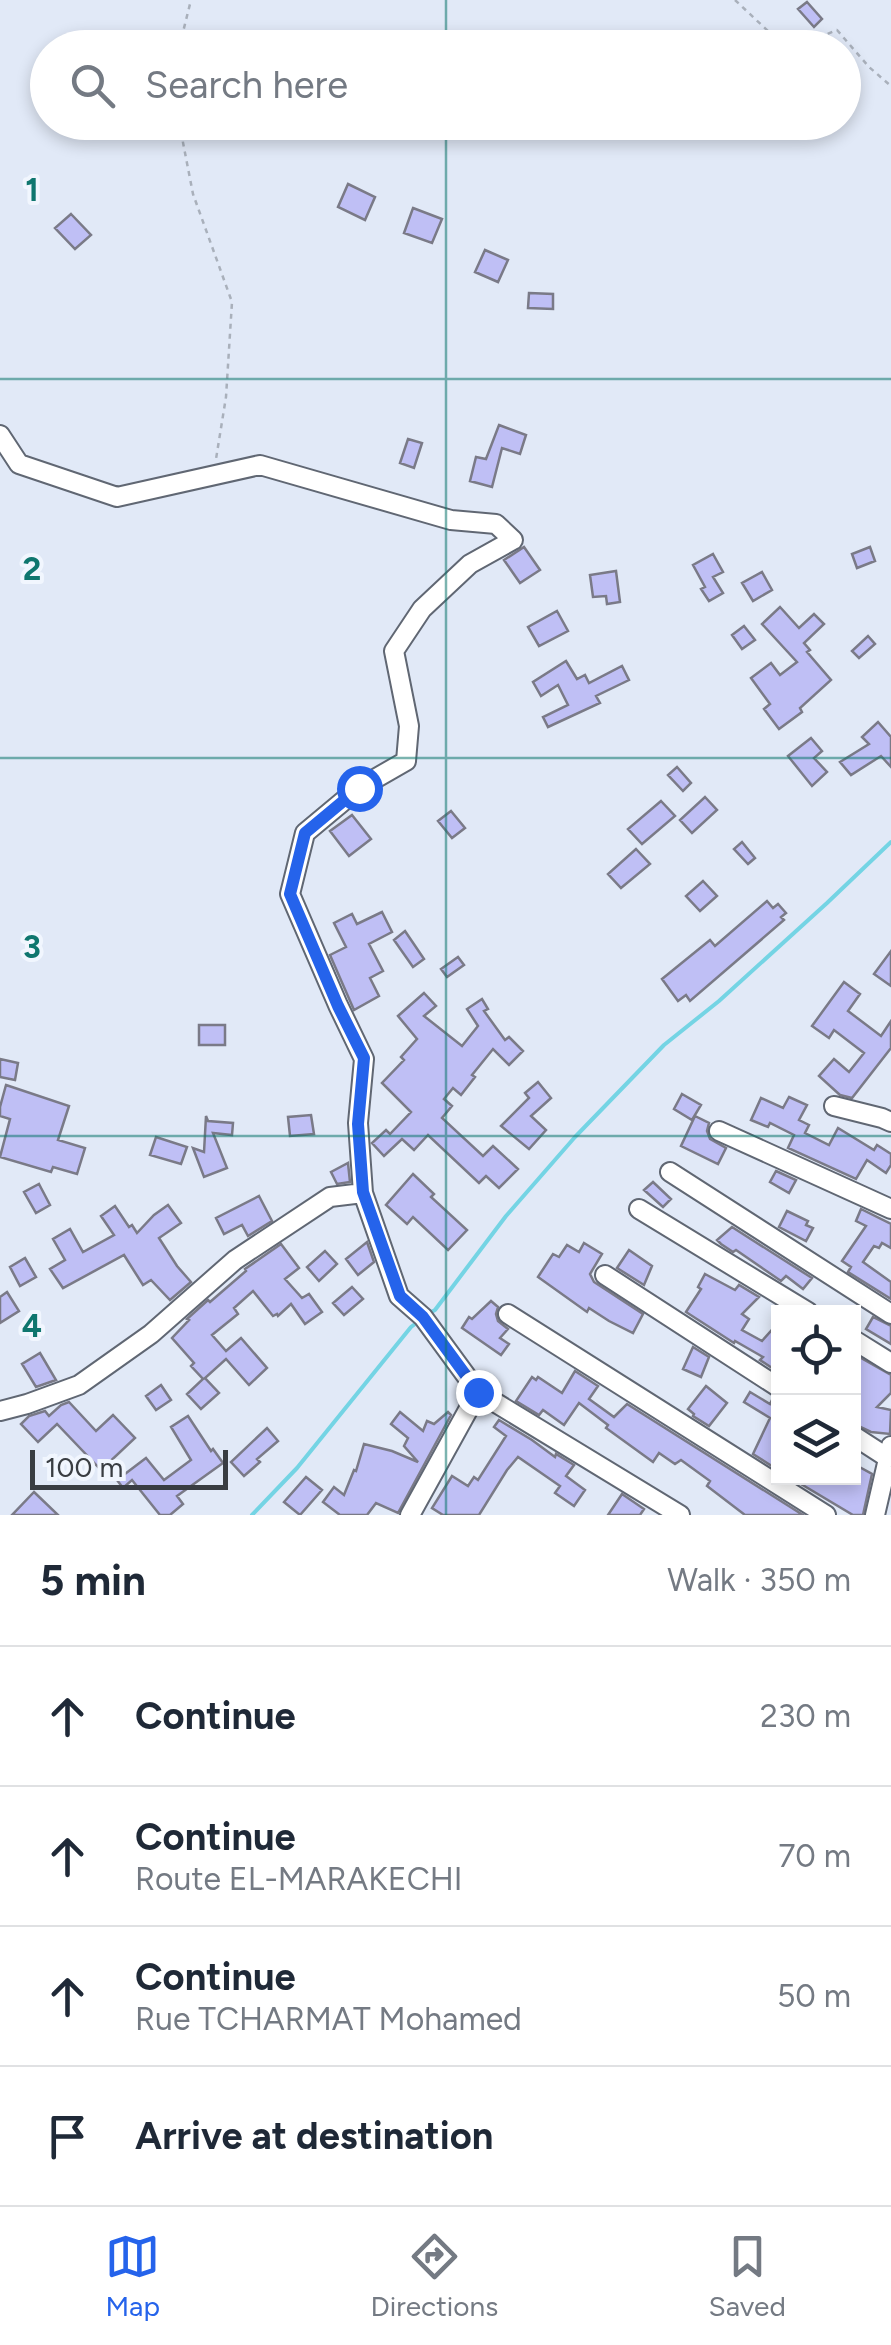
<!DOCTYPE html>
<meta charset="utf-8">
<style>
body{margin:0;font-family:Figtree,sans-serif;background:#f6f6f7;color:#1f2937}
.controls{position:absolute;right:30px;bottom:30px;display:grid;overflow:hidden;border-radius:0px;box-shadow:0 5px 15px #0003}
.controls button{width:90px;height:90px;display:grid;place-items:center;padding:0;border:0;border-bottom:2px solid #e0e1e3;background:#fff;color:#1f2937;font:50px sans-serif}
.scale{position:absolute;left:30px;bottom:25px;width:198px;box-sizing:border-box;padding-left:10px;border:5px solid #393d42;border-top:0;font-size:28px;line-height:35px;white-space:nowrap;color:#393d42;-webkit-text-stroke:8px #f1f6fe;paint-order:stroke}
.stop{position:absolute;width:30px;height:30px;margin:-22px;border:8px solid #2563eb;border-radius:50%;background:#fff}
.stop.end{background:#2563eb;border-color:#fff;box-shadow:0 2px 10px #0008}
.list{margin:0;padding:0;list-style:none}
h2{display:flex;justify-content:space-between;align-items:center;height:130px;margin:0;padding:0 40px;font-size:42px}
h2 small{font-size:32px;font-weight:400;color:#747a83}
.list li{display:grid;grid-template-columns:65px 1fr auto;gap:30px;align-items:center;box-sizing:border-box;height:140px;padding:0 40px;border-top:2px solid #e0e1e3}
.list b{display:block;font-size:38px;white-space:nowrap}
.list p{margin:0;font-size:32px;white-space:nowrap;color:#747a83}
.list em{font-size:32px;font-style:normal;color:#747a83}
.icon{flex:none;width:55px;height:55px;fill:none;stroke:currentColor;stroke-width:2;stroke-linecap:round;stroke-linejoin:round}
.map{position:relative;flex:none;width:891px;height:1515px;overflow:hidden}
.search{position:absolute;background:#fff;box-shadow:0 5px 15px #0003;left:30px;right:30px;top:30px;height:110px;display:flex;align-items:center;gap:25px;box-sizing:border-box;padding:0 35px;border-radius:55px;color:#747a83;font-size:38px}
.sheet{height:690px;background:#fff}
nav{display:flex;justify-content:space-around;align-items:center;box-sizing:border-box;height:140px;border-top:2px solid #e0e1e3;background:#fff;font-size:28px;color:#747a83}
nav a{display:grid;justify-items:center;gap:5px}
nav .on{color:#2563eb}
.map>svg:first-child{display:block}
</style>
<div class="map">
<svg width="891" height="1515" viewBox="0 0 891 1515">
<rect width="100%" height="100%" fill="#e1e9f7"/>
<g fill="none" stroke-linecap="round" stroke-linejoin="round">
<path stroke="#74d4e4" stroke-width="4" d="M426 1315 435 1310 506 1216 575 1137 664 1045 719 1001 827 903 891 842
M252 1515 297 1468 411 1327 419 1321"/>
</g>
<path fill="#bfbff5" stroke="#7a7a87" stroke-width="2.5" d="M807 2 822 19 814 27 798 9Z
M348 184 375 197 365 220 338 207Z
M413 208 442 219 432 243 404 233Z
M71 214 91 235 75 249 55 228Z
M485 250 508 260 498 282 475 272Z
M529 293 553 294V309L528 308Z
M499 425 526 435 520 454 502 448 492 487 470 481 476 457 486 459Z
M408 439 422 443 414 468 400 463Z
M524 547 540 570 520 583 504 560Z
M870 547 875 561 857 568 852 554Z
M713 554 723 572 713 577 723 593 709 601 701 589 705 587 693 565Z
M616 571 620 602 607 604 606 596 593 597 590 575Z
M762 572 772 590 753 601 742 583Z
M780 607 799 628 814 614 824 624 804 643 810 650 807 652 831 680 800 708 802 712 779 729 764 709 770 704 751 678 771 663 780 675 797 662 762 624Z
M557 611 568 631 539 646 528 627Z
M744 626 755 640 742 649 732 635Z
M868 636 875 644 859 658 852 651Z
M566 661 577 679 585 675 589 683 622 666 629 680 596 696 600 703 548 727 543 717 568 705 558 685 541 696 533 682Z
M878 722 891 737V767L881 756 851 775 840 762 869 744 862 737Z
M811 738 822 751 814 758 827 772 812 786 788 756Z
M677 767 691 783 683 791 668 775Z
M705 797 717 810 692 833 680 820Z
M661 801 675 816 642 844 628 829Z
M451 811 465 828 452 838 438 821Z
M352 815 371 839 349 856 330 831Z
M742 842 755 858 748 864 734 849Z
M636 849 650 864 621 888 608 874Z
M703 881 717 896 700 911 686 896Z
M767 901 773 908 778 904 786 913 781 917 784 920 690 1001 686 995 678 1001 662 979 710 940 715 946Z
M382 912 392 932 369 944 383 971 370 978 379 996 354 1010 330 955 346 947 334 923 352 914 357 924Z
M405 931 424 959 413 967 394 940Z
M891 951V986L874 974Z
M458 957 464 965 447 977 441 969Z
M844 982 860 994 848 1011 881 1036 891 1021V1048L852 1098 840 1095 819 1076 834 1059 849 1072 864 1053 834 1030 829 1038 812 1026Z
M424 993 436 1006 424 1016 462 1046 478 1026 467 1009 482 999 488 1009 484 1011 505 1040 509 1037 523 1051 509 1065 493 1049 472 1075 475 1077 461 1095 453 1088 444 1099 452 1106 442 1118 483 1156 493 1146 518 1169 499 1188 486 1176 479 1183 428 1135 414 1150 402 1139 384 1156 372 1143 386 1130 390 1134 411 1112 382 1083 404 1060 401 1057 417 1039 398 1016Z
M199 1025H225V1045H199Z
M0 1059 18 1063 15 1080 0 1077Z
M538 1082 551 1098 531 1116 546 1130 529 1149 501 1126 529 1098 525 1093Z
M6 1085 69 1106 58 1140 85 1148 77 1174 53 1167 51 1172 0 1157 10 1119 0 1116V1107Z
M682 1094 701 1105 692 1120 674 1109Z
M789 1097 807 1105 799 1120 809 1125 805 1133 829 1145 838 1128 874 1150 877 1145 891 1154V1165L886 1173 867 1160 856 1179 788 1148 794 1135 770 1123 768 1127 751 1120 761 1098 783 1108Z
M311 1115 314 1134 290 1136 288 1117Z
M206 1116 208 1121 233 1123 232 1135 213 1133 227 1168 204 1177 193 1148 204 1152Z
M695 1116 709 1123 707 1131 710 1139 726 1148 718 1164 681 1146Z
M156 1137 187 1147 181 1164 150 1155Z
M348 1163 350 1182 337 1184 331 1172Z
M776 1171 796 1180 789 1193 770 1182Z
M413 1174 434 1194 431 1197 467 1230 448 1250 413 1217 407 1224 386 1205Z
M653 1182 671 1199 663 1207 644 1190Z
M39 1184 50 1205 36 1213 24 1192Z
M259 1196 272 1221 248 1236 242 1225 224 1234 216 1218Z
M168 1205 181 1223 159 1238 177 1266 191 1282 170 1300 151 1280 143 1285 124 1255 63 1288 50 1269 65 1260 53 1239 70 1229 83 1252 114 1235 101 1216 115 1206 129 1227 132 1225 137 1233 154 1215Z
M861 1209 891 1224V1248L882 1243 879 1248 874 1246 863 1262 891 1282V1299L848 1272 851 1267 842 1261 866 1226 856 1221Z
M787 1211 808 1221 806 1225 813 1228 806 1241 779 1227Z
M732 1227 812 1278 803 1289 786 1276 781 1281 736 1250 733 1252 721 1244 717 1240Z
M367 1242 374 1262 358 1275 346 1259Z
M584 1243 602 1254 590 1274 594 1282 643 1314 633 1333 609 1321 589 1308 587 1312 538 1277 553 1254 559 1257 567 1245 579 1252Z
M281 1244 299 1268 285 1279 302 1298 309 1294 322 1312 305 1324 291 1304 278 1316 277 1314 273 1316 253 1291 234 1308 238 1314 212 1335 226 1351 241 1338 267 1368 249 1385 226 1359 205 1378 219 1393 201 1409 187 1394 203 1379 191 1366 194 1363 172 1338 189 1320 187 1319 208 1300 210 1302 246 1271 245 1269Z
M629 1250 652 1266 644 1285 617 1268Z
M325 1251 337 1264 319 1281 307 1267Z
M25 1258 36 1277 20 1286 10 1267Z
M705 1274 735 1290 739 1285 759 1297 742 1314 749 1319 742 1330 762 1341 778 1323V1372L760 1360 763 1357 735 1341 734 1343 686 1312 701 1289 698 1287Z
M352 1287 363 1299 344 1315 333 1303Z
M7 1292 19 1311 0 1323V1297Z
M491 1301 498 1307 496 1314 498 1321 508 1329 500 1338 509 1344 501 1355 462 1328 469 1317 472 1319Z
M873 1317 891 1326V1344L866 1329Z
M693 1347 709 1357 701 1377 683 1369Z
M40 1353 56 1380 36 1387 22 1364Z
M854 1354 891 1375V1393L877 1407 891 1410 890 1434 871 1432 854 1424Z
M575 1371 598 1386 589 1399 614 1417 627 1404 803 1515H745L707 1486 710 1481 681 1460 675 1464 659 1453 653 1462 606 1428 608 1425 579 1403 564 1425 543 1410 539 1415 516 1401 532 1377 536 1380 538 1377 562 1393Z
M161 1385 171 1400 156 1410 146 1396Z
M706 1386 727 1403 709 1426 693 1416 694 1414 688 1409Z
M750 1392 770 1404 773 1398 778 1399V1470L753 1454 770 1418 744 1402Z
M69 1402 96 1431 113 1415 135 1438 101 1470 57 1424 38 1442 21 1424 29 1416 45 1411 49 1416 61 1405Z
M400 1412 423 1431 427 1421 434 1424 448 1412 451 1415 398 1513 376 1503 367 1515H340L323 1502 334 1487 344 1495 354 1470 356 1471 364 1444 392 1451 418 1462 404 1446 408 1438 391 1424Z
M188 1416 211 1451 213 1449 223 1463 177 1496 183 1504 170 1515H160L132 1480 123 1488 117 1480 146 1458 164 1480 191 1460 171 1427Z
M499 1420 532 1440 555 1457 556 1454 574 1465 566 1476 585 1490 574 1506 555 1493 560 1486 518 1457 507 1470 479 1515H443L432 1508 452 1476 468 1486 474 1477 478 1480 506 1436 494 1427Z
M267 1428 278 1441 257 1459 260 1462 244 1476 231 1462Z
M854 1464 872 1474 863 1515H853L791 1478H854Z
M306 1477 322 1490 300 1515 284 1502Z
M34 1492 58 1515H12Z
M622 1494 644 1509 640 1515H608Z"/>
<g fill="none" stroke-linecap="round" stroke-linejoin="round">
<g stroke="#606773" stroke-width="22">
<path id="minor" d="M0 435 19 464 117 497 260 465 451 520 496 524 513 540 470 564 422 609 394 651 409 726 406 761 359 788 305 833 290 894 338 1005 364 1059 358 1123 363 1193
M834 1106 882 1118 891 1122
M719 1131 891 1209
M670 1172 891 1314
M639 1209 808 1312
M605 1275 778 1387
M508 1314 826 1515
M854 1340 891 1363
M0 1411 27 1404 79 1385 151 1334 235 1260 330 1197 363 1193 399 1296 423 1317 478 1392 680 1515
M854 1436 888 1458
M410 1515 478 1392
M875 1515 891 1446"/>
</g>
<path stroke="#a9b0bb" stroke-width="2.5" stroke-dasharray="5 5" stroke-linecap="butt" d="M735 0 768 31 801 45 837 30 869 67 891 86
M179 48 191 0
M179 122 193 194 232 302 226 397 216 459"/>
<use href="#minor" stroke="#fff" stroke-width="18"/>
</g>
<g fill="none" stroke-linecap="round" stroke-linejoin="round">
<path stroke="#2563eb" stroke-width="12" d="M359 788 305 833 290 894 338 1006 364 1058 358 1124 363 1192 400 1296 423 1317 478 1392"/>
</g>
<path fill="none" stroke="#0f766e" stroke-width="2.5" stroke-opacity="0.55" d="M446 0V48M446 122V1515M0 379H891M0 758H891M0 1136H891"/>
<g font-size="32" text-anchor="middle" font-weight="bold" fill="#0f766e" stroke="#f1f6fe" stroke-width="8" stroke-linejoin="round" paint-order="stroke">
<text x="32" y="201">1</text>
<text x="32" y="580">2</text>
<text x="32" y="958">3</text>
<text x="32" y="1337">4</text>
</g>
</svg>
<div class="controls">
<button><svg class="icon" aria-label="locate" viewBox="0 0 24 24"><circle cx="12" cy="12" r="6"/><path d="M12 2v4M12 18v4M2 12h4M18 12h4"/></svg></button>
<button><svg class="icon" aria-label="layers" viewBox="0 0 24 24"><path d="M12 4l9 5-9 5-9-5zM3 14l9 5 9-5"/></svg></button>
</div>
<div class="scale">100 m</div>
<div class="stop" style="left:359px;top:788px"></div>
<div class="stop end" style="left:478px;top:1392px"></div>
<div class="search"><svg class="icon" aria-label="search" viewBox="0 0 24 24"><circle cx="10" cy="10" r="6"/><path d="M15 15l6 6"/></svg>Search here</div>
</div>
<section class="sheet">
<h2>5 min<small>Walk · 350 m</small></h2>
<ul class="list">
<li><svg class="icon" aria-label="ahead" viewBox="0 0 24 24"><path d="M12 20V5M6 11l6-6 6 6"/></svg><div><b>Continue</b></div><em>230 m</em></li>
<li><svg class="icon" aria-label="ahead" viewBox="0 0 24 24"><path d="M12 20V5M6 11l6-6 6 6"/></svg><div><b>Continue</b><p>Route EL-MARAKECHI</p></div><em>70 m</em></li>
<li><svg class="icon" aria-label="ahead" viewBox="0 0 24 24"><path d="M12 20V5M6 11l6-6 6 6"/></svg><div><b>Continue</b><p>Rue TCHARMAT Mohamed</p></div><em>50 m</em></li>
<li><svg class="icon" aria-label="arrive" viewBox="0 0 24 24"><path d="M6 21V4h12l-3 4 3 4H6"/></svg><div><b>Arrive at destination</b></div></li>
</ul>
</section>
<nav>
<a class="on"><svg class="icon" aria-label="map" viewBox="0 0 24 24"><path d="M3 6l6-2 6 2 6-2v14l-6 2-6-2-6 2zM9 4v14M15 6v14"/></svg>Map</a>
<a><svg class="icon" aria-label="directions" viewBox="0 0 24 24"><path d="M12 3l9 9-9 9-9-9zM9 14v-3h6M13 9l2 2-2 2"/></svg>Directions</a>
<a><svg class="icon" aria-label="saved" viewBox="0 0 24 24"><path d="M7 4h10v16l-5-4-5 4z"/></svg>Saved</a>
</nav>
